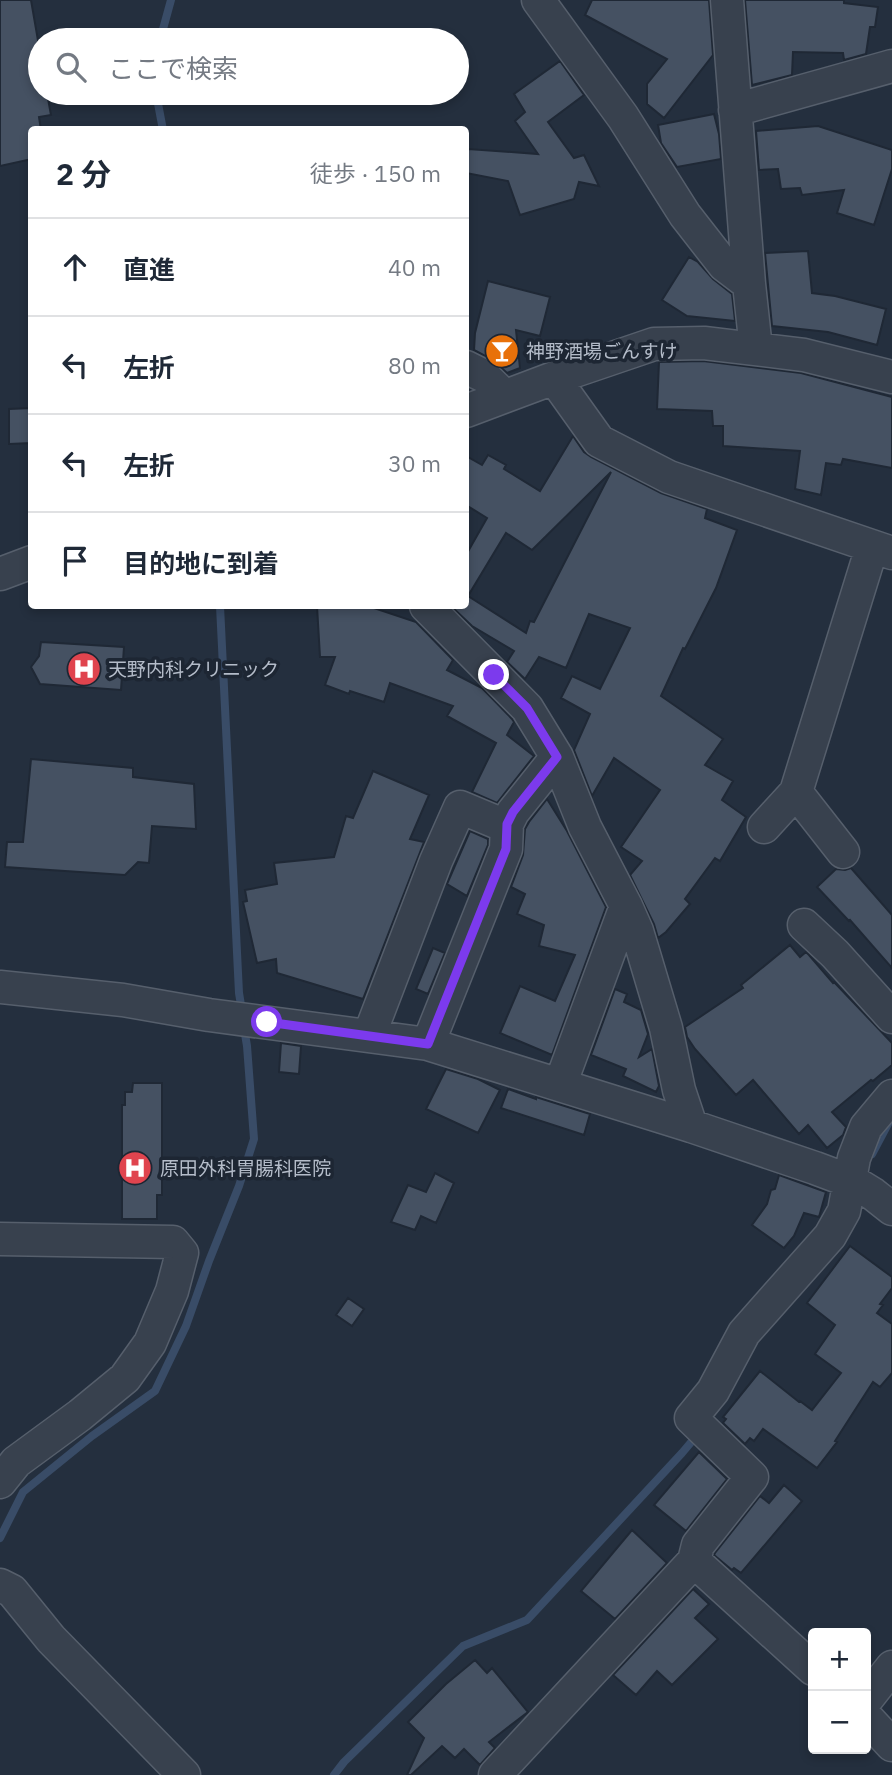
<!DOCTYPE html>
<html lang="ja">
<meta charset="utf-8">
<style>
body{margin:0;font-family:"IBM Plex Sans","Noto Sans JP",sans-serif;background:#f2f2f3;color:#1f2937}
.controls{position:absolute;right:21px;bottom:21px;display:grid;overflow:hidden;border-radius:7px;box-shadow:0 4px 10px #0003}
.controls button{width:63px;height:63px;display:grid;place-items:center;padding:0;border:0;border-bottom:2px solid #e0e1e3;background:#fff;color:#1f2937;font:35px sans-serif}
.stop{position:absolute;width:21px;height:21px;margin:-16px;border:5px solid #7c3aed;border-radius:50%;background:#fff}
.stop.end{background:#7c3aed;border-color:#fff;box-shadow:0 2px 7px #0008}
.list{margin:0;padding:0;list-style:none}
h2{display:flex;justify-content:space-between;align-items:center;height:91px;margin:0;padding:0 28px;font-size:30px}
h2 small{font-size:23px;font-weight:400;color:#747a83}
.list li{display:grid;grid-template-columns:46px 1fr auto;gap:21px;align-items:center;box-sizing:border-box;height:98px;padding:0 28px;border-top:2px solid #e0e1e3}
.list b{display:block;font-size:26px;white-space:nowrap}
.list em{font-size:23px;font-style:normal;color:#747a83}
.icon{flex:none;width:38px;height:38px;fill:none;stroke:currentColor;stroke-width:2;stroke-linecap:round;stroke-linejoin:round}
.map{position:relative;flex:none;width:892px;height:1775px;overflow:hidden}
.search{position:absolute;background:#fff;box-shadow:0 4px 10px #0003;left:28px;top:28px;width:441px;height:77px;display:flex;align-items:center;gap:18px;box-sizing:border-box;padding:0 24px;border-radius:38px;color:#747a83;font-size:26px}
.panel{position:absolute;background:#fff;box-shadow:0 4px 10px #0003;left:28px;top:126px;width:441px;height:483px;border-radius:7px}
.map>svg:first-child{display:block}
</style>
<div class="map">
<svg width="892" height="1775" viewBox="0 0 892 1775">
<rect width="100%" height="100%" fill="#242f3e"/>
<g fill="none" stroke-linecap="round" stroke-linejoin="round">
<path stroke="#394c67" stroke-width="8" d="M160 40 171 0
M156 93 163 130
M220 606 239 993 242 1011
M872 1154 889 1122
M0 1538 23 1492 92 1436 155 1391 186 1326 209 1261 239 1186 254 1139 247 1046 244 1028
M334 1775 344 1762 463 1646 527 1620 682 1453 698 1434"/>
</g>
<path fill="#455162" stroke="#1f2835" stroke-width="2" fill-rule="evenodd" d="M0 0H31L40 52V93H47L51 115 39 117 41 130H32V159L0 166Z
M592 0H709L713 55 664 118 647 104V84L667 59 585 15Z
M745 0H844V3L878 7 875 27H870L866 54 844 60 843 53 793 52 792 75 752 85Z
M560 61 584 95 548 122 574 158 584 155 599 186 579 182 574 199 520 215 508 181 466 173 468 149 538 154 515 121 525 112 514 94Z
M714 114 719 134 721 159 677 167 661 143 658 125Z
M818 126 892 150V169L874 225 837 213 844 190 802 195 800 188 781 189 778 169 759 170 756 131Z
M808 251 812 293 835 296 886 309 877 345 828 332 772 326 765 253Z
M689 257 698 262 713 279 732 294 735 321 687 316 662 300Z
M488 281 550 297 540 336 516 330 520 368 507 373 493 360 474 350 475 333Z
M703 361 801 373 892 397V468L843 459 841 465 826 463 821 495 795 489 800 451 723 446V426H713L712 411 657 409 659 362Z
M32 408V443L9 444V409Z
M573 436 584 452 591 457 661 493 707 509 705 518 737 530 716 588 685 649 683 648 661 696 723 739 705 765 733 781 722 800 746 817 720 861 715 858 685 899 690 904 666 932 658 938 654 924 630 875 642 861 621 847 660 790 614 758 592 796 574 750 590 714 561 698 572 676 600 689 630 628 589 614 566 668 539 657 525 679 507 662 514 651 472 626 451 606H466V555L487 518 466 505V456L482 465 488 455 506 465 504 469 540 491ZM611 472 534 622 530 621 526 633 468 596 506 533 532 550Z
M317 606H368L416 622 453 660 447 670 482 688 512 719 514 722 507 735 534 756 497 803 472 792 496 743 447 716 453 706 390 683 384 702 350 691 349 694 325 685 335 657H320Z
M41 642 124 647 121 690 40 684 31 667 39 656Z
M31 759 133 768V777L194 784 196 829 152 826 149 863 138 862 125 875 5 867 7 842H23Z
M373 771 429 795 410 839 424 842 363 999 277 973 276 959 257 963 243 902 247 901 245 890 277 884 274 863 334 857 346 816 353 818Z
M547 799 567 831 606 907 552 1055 500 1033 520 986 555 1001 575 955 539 946 544 925 517 914 525 894 511 887 523 855 525 829 529 822Z
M470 831 488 839V845L467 896 447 884Z
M851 868 892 915V968L850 920 849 921 817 887 836 869 845 870Z
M790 945 800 957 806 952 809 955 833 983 834 982 892 1043V1065L873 1081 871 1080 832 1112 846 1127 843 1135 827 1148 808 1125 799 1134 753 1080 736 1095 695 1049 687 1037 685 1027 743 988 741 985Z
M433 948 445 953 428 994 416 989Z
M615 989 627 994 624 1002 641 1010 648 1034 639 1057 652 1049 659 1086 656 1092 623 1076 626 1069 591 1055Z
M281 1043 301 1046 299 1074 279 1072Z
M446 1069 478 1079 500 1090 478 1133 426 1109Z
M133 1083H162V1195H157V1219H122V1105H125V1092H132Z
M508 1089 536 1099V1097L590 1114 584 1135 501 1108Z
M435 1173 454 1183 436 1223 421 1216 415 1230 391 1222 408 1185 426 1192Z
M779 1175 826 1192 819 1217 804 1213 794 1236 784 1248 752 1225 767 1204 771 1190 775 1189Z
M850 1246 892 1277V1288L880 1304 883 1305 877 1313 892 1324V1373L880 1387 873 1382 835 1441 837 1442 817 1468 763 1429 754 1441 750 1438 745 1444 723 1423 726 1419 723 1417 760 1371 799 1402 800 1401 812 1410 841 1373 815 1354 835 1325 807 1303Z
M348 1298 364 1309 352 1326 336 1315Z
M699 1452 727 1479 686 1531 654 1505Z
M784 1485 802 1501 741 1573 734 1568 732 1570 714 1555 715 1553 760 1496 769 1503Z
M632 1530 667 1563 615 1619 581 1591Z
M693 1589 709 1604 695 1618 718 1639 672 1685 657 1671 636 1695 613 1675Z
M475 1660 487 1673 492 1668 528 1712 489 1742 495 1748 480 1765 464 1749 455 1758 442 1746 411 1775H407L424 1738 408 1722 446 1684Z"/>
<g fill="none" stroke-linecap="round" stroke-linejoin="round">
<g stroke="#565f6c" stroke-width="35">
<path id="minor" d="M538 0 623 117 685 215 724 265 749 284
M727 0 749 284 756 349
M735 110 892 66
M466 367 484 376 504 396
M554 378 599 441 669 477 892 553
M466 411 554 378 654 344 704 343 804 355 892 377
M0 574 32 562
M426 606 527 708 557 757 585 827 626 906 637 931 666 1028 679 1090 691 1126
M764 827 796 792
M843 852 796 792 872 547
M804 925 835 954 892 1017
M0 987 123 1000 209 1015 428 1044 691 1126 815 1168 855 1183 873 1194 892 1209
M369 1036 436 861 460 807 496 822 507 824
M428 1044 506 849 507 824 513 812 557 757
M560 1085 626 906
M0 1239 173 1242 182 1253 172 1291 150 1343 125 1378 80 1415 16 1462 0 1482
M694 1561 813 1669
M0 1585 12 1591 51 1639 184 1775
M866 1700 892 1667
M866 1717 892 1745
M495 1775 694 1561 698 1545 752 1477 691 1418 713 1391 744 1333 830 1236 844 1211 854 1158 866 1127 892 1096"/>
</g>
<use href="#minor" stroke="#38414e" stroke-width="32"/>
</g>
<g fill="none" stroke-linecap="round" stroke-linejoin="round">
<path stroke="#7c3aed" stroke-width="9" d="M267 1022 428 1044 506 849 507 824 513 812 557 757 527 708 494 675"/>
</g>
<defs>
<g id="bar-disc" transform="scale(1.75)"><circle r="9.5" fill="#e8710a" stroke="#1d2633"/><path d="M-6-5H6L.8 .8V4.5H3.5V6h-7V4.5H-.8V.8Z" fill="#fff"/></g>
<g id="hospital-disc" transform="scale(1.75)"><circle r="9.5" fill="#e0444e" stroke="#1d2633"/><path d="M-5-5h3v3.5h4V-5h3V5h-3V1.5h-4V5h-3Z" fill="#fff"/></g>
</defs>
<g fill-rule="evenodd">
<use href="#bar-disc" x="502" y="351"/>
<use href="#hospital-disc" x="84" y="669"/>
<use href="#hospital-disc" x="135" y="1168"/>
</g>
<g text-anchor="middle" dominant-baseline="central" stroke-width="7" stroke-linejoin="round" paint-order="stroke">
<g font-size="19" fill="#b4bcc9" stroke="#1d2633" text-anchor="start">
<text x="526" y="351">神野酒場ごんすけ</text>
<text x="108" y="669">天野内科クリニック</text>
<text x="160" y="1168">原田外科胃腸科医院</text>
</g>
</g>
</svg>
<div class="controls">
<button>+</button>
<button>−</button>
</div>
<div class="stop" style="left:267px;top:1022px"></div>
<div class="stop end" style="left:494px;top:675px"></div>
<div class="search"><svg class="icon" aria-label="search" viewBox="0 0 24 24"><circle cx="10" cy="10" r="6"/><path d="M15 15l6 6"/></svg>ここで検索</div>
<section class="panel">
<h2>2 分<small>徒歩 · 150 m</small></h2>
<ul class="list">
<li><svg class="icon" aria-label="ahead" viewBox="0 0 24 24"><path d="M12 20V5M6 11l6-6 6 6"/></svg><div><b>直進</b></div><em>40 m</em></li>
<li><svg class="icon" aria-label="left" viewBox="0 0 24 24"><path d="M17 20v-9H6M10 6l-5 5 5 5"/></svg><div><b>左折</b></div><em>80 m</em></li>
<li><svg class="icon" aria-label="left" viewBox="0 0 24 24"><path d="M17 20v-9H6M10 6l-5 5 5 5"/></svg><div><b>左折</b></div><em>30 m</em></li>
<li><svg class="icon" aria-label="arrive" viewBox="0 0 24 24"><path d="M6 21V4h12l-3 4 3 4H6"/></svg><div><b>目的地に到着</b></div></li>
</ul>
</section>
</div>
